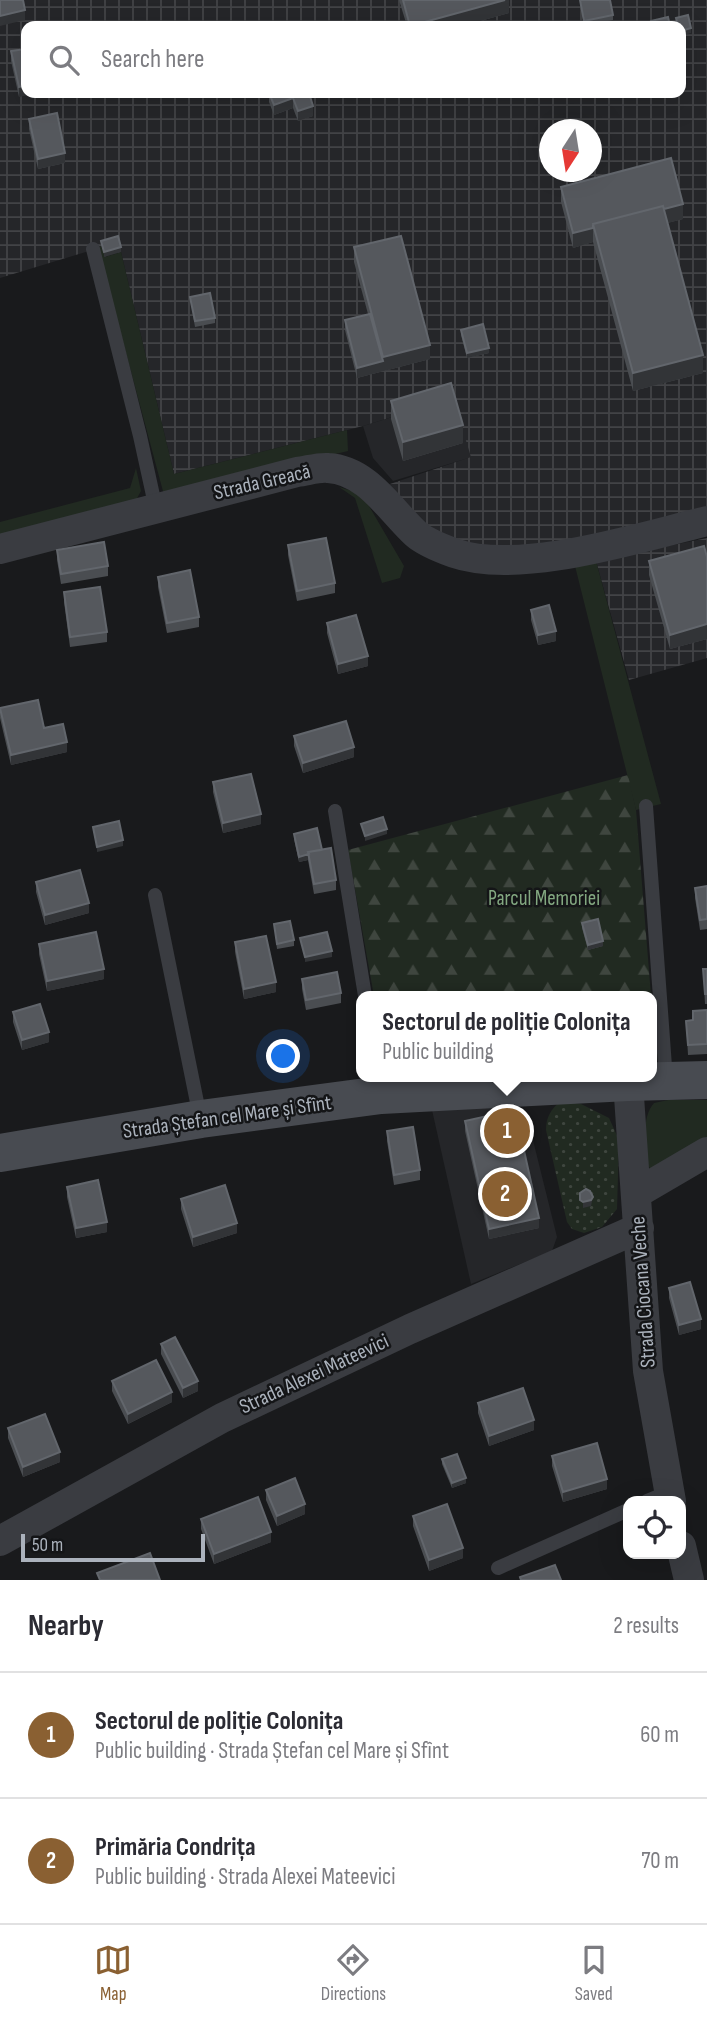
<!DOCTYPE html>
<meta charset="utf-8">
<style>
body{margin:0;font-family:"Sofia Sans Condensed",sans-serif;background:#f7f7f7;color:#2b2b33}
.controls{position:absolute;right:21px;bottom:21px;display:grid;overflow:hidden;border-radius:14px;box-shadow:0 7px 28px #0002}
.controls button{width:63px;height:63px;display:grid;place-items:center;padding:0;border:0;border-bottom:2px solid #e1e1e2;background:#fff;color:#2b2b33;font:35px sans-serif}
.compass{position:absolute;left:539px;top:119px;width:63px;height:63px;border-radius:50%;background:#fff;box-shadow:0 7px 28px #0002;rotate:192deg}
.scale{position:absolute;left:21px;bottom:18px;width:184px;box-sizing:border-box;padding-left:7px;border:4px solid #abb2bc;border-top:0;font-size:19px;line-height:24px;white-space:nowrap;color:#abb2bc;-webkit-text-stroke:5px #141517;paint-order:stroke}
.you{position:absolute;left:284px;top:1057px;width:24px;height:24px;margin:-18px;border:5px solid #fff;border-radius:50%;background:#1a73e8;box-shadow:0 0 0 10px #1a73e833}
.badge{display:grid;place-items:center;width:46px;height:46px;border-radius:50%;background:#8a6032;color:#fff;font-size:23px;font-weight:700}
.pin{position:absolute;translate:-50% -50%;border:4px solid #fff;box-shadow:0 2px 7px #0006}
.popup{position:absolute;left:356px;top:991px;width:301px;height:91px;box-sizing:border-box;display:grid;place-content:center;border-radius:14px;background:#fff;filter:drop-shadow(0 2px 5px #0005);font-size:23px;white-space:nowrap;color:#7c7c81}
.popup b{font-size:26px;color:#2b2b33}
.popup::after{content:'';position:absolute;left:50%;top:100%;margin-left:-14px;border:14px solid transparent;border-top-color:#fff}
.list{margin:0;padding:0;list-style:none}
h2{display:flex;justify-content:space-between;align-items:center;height:91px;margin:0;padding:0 28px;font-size:30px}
h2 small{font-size:23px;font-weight:400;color:#7c7c81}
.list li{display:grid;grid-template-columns:46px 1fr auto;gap:21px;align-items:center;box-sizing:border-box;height:126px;padding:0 28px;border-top:2px solid #e1e1e2}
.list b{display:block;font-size:26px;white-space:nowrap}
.list p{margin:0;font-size:23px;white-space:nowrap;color:#7c7c81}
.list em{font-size:23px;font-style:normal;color:#7c7c81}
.icon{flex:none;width:38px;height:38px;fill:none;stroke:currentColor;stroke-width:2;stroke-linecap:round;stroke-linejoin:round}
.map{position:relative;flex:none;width:707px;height:1580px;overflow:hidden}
.search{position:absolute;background:#fff;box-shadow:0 7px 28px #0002;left:21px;right:21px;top:21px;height:77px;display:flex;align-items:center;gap:18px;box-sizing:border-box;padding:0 24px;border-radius:14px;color:#7c7c81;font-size:26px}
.sheet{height:343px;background:#fff}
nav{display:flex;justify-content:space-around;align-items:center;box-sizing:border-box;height:98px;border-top:2px solid #e1e1e2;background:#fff;font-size:19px;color:#7c7c81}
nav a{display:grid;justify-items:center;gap:4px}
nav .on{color:#8a6032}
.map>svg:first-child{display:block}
</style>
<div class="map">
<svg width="707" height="1580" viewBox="0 0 707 1580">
<defs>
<pattern id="industrial-grid" width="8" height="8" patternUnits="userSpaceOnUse" patternTransform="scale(1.75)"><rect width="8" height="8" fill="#252629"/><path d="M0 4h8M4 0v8" fill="none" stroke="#424346"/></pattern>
<pattern id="forest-firs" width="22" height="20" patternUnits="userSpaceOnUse" patternTransform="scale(1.75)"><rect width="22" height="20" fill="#212a21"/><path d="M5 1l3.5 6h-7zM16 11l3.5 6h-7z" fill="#3f463f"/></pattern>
<pattern id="garden-dots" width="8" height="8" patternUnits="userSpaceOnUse" patternTransform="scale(1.75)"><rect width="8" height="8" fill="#212a21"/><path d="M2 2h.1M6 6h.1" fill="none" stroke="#3f463f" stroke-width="1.8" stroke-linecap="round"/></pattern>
</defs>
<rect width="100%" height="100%" fill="#191a1c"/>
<path fill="#252629" d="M454 398 472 457 393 481 373 458 363 426Z
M517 1104 527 1116 557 1237 552 1251 471 1284 432 1110Z"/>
<path fill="url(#industrial-grid)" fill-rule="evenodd" d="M0 0H707V509L573 542 499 549 455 543 421 526 384 486 471 457 453 398 363 426 174 474 121 252 104 257 102 247 0 278ZM26 26H681V93H26ZM550 130H592V172H550Z
M707 538V658L629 680 596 561Z"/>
<path fill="#212a21" d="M101 246 105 257 121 252 174 474 347 430 348 451 164 495 98 248Z
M136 468 141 491 135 502 0 537V522L130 488Z
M339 487 362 494 404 566 400 578 382 583 355 498Z
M596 561 661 804 636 810 574 562Z
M668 1100H707V1142L652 1170 648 1166C647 1146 640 1119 654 1103Z"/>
<path fill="url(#forest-firs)" d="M628 775 636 810 651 996H374L348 850Z"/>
<path fill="url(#garden-dots)" d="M561 1101 581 1104 609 1118 619 1140 617 1209 602 1227 584 1233 572 1229 567 1222 546 1130C546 1117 551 1109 561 1101Z"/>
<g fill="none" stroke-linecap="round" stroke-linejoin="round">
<path stroke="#3a3c41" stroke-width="14" d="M93 249 140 436 156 509
M646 806 666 1080
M335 811 365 996
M155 895 200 1117
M647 1501 669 1492
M498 1568 628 1510"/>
<path stroke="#3a3c41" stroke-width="30" d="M0 549 297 472C307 471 318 467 328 468 367 470 390 510 416 534 425 542 443 549 454 553 520 576 640 537 707 521
M628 1082 648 1371 671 1501
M637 1193 707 1152
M0 1541 222 1418 410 1329 639 1228
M681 1546 689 1580"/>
<path stroke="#484b51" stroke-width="38" d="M0 1153 201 1119 381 1095 628 1082 707 1080"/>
</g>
<path fill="#4a4d51" d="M399 0H509V13L462 26H407Z
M580 0 613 15V20L584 26Z
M26 49 19 97 11 61V51Z
M269 93H309L313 116 298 121 293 108 274 115 269 102Z
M29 119 65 163 38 169 29 129Z
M561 187 683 219 667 223 703 373 633 391 593 242 573 248 561 202Z
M354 247 430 359 357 378 345 330V320L368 314 354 262Z
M190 297 215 318V323L195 327Z
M461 330 489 353 467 358 461 335Z
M391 401 463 443 403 461 391 419Z
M288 545 335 583V593L297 601 288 555Z
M57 550 108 566V576L61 584 57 560Z
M707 557V639L670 649 649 575V561Z
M158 577 199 617V627L167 633 158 587Z
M64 592 107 632V642L70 647 64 602Z
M531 610 556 641 538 645 531 620Z
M327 623 368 666 338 674 327 633Z
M0 708 44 728 67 752 11 765 0 718Z
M294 736 354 757 303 773 294 746Z
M213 782 261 824 223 833 213 792Z
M294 834 322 850 336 880V890L314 894 308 860 299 862 294 839Z
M36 882 89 913 45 925 36 892Z
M707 886V929L700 930 695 898V888Z
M582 923 603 946 588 950 582 928Z
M274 924 294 940V946L277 949Z
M235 942 276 992 244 999 235 952Z
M39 944 104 979 47 991 39 954Z
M703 969H707V1004H705Z
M302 979 341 993V1003L306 1010 302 989Z
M707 1010V1054L688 1055 686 1021H693V1011Z
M13 1012 49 1042 22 1050 13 1022Z
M465 1121 539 1228 489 1239 465 1131Z
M387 1131 420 1170V1180L394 1185 387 1141Z
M67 1187 107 1232 76 1238 67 1197Z
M181 1199 237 1233 193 1247 181 1209Z
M669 1288 701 1329 679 1335 669 1298Z
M161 1344 198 1391 183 1398 161 1354Z
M112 1381 172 1402 128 1424 112 1391Z
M478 1403 534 1430 489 1446 478 1413Z
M8 1428 60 1462 23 1477 8 1438Z
M552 1456 607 1489 563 1502 552 1466Z
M442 1459 466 1483 452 1488 442 1464Z
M266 1490 305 1514 277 1526 266 1500Z
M413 1516 463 1558 429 1571 413 1526Z
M201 1519 271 1542 214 1564 201 1529Z"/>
<path fill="#323437" d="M505 0H509V13L462 26H410Z
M25 10V20L0 26V16Z
M691 28V33L681 36V31Z
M26 85V93H38L19 97V87Z
M293 98V108L274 115V105Z
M313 106V116L298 121V111Z
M65 153V163L38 169V159Z
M683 204V219L598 241 594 228Z
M593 228V242L573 248V233Z
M121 247V252L104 257V252Z
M430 345V359L357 378V368L383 361V357Z
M489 348V353L467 358V353Z
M703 355V373L633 391V373Z
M463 425V443L403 461V442Z
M707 624V639L670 649V635Z
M556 631V641L538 645V635Z
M368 656V666L338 674V664Z
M67 742V752L11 765V755Z
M354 747V757L303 773V763Z
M261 814V824L223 833V823Z
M387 829V834L365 841V836Z
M123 840V846L97 852V847Z
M308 855V860L299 862V857Z
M89 903V913L45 925V915Z
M603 941V946L588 950V945Z
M332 951V957L305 962V957Z
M104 969V979L47 991V981Z
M276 982V992L244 999V989Z
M49 1032V1042L22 1050V1040Z
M593 1197 591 1206 583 1208V1202Z
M539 1218V1228L489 1239V1229Z
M107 1222V1232L76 1238V1228Z
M237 1223V1233L193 1247V1237Z
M701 1319V1329L679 1335V1325Z
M198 1381V1391L183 1398V1388Z
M172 1392V1402L128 1424V1414Z
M534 1420V1430L489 1446V1436Z
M60 1452V1462L23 1477V1467Z
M466 1478V1483L452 1488V1483Z
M607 1479V1489L563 1502V1492Z
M305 1504V1514L277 1526V1516Z
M271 1532V1542L214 1564V1554Z
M463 1548V1558L429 1571V1560Z"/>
<path fill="#55585d" stroke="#62666c" stroke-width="2" d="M0 0H23L25 10 0 16Z
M403 0H505L410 26Z
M580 0H610L613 15 584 21Z
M688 15 691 28 681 31V26H678L676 18Z
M668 17 670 26H652L651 21Z
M26 49V85L19 87 11 51Z
M269 93H309L313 106 298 111 293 98 274 105Z
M57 113 65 153 38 159 29 119Z
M671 158 683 204 664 209 663 206 593 224V228L573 233 561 187Z
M663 206 703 355 633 373 593 224Z
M118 236 121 247 104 252 101 241Z
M401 236 430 345 383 357 354 247Z
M210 293 215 318 195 321 190 297Z
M370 314 383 361 357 368 345 320Z
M483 324 489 348 467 353 461 330Z
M451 383 463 425 403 442 391 401Z
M326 538 335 583 297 591 288 545Z
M104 542 108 566 61 574 57 550Z
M704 546 707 557V624L670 635 649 561Z
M190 570 199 617 167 623 158 577Z
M100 587 107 632 70 637 64 592Z
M549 605 556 631 538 635 531 610Z
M356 615 368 656 338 664 327 623Z
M38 700 44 728 63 724 67 742 11 755 0 708Z
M346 721 354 747 303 763 294 736Z
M251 774 261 814 223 823 213 782Z
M383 817 387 829 365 836 361 824Z
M119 821 123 840 97 847 93 827Z
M317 828 322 850 308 852 309 854 299 857 294 834Z
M331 848 336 880 314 884 308 852Z
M80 870 89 903 45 915 36 882Z
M707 886V919L700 920 695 888Z
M598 919 603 941 588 945 582 923Z
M290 921 294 940 277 944 274 924Z
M96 932 104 969 47 981 39 944Z
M327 932 332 951 305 957 300 938Z
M266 936 276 982 244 989 235 942Z
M703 969H707V994H705Z
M337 972 341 993 306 1000 302 979Z
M40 1004 49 1032 22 1040 13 1012Z
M707 1010V1044L688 1045 686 1021 693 1020V1011Z
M515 1110 539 1218 489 1229 465 1121Z
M413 1127 420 1170 394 1175 387 1131Z
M98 1180 107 1222 76 1228 67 1187Z
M225 1185 237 1223 193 1237 181 1199Z
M586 1189 590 1191 593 1197 591 1200 583 1202 580 1200V1193Z
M690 1282 701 1319 679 1325 669 1288Z
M175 1337 198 1381 183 1388 161 1344Z
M156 1360 172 1392 128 1414 112 1381Z
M523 1388 534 1420 489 1436 478 1403Z
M45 1414 60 1452 23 1467 8 1428Z
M597 1443 607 1479 563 1492 552 1456Z
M457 1454 466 1478 452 1483 442 1459Z
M295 1478 305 1504 277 1516 266 1490Z
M258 1497 271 1532 214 1554 201 1519Z
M447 1504 463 1548 429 1560 413 1516Z
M150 1553 160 1580H100L97 1573Z
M555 1565 561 1580H521L520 1577Z"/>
<g text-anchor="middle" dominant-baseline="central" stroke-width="5" stroke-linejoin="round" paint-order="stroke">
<g font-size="21" fill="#abb2bc" stroke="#141517">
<text transform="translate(262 482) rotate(-13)">Strada Greacă</text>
<text transform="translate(227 1117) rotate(-8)">Strada Ștefan cel Mare și Sfînt</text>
<text transform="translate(643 1292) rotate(-94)">Strada Ciocana Veche</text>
<text transform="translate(314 1374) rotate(-25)">Strada Alexei Mateevici</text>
</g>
<g font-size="21" fill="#83a881" stroke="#141517">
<text x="544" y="898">Parcul Memoriei</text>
</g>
</g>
</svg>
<div class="controls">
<button><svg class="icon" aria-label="locate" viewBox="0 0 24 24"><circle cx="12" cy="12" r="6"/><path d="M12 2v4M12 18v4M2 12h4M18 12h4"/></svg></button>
</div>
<svg class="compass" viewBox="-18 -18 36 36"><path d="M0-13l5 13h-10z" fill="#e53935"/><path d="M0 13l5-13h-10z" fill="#7c7c81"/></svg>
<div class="scale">50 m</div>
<div class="you"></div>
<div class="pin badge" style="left:507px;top:1131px">1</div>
<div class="popup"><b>Sectorul de poliție Colonița</b>Public building</div>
<div class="pin badge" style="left:505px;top:1194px">2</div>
<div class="search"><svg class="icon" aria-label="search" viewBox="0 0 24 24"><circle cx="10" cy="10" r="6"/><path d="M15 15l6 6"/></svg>Search here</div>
</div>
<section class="sheet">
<h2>Nearby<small>2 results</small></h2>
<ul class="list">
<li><span class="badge">1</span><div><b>Sectorul de poliție Colonița</b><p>Public building · Strada Ștefan cel Mare și Sfînt</p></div><em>60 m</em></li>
<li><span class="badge">2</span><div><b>Primăria Condrița</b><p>Public building · Strada Alexei Mateevici</p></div><em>70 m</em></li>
</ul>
</section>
<nav>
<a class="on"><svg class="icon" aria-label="map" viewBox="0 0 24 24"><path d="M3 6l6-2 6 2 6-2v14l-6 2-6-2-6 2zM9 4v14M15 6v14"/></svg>Map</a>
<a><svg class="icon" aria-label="directions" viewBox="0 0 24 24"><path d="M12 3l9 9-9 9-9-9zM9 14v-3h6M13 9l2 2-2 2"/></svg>Directions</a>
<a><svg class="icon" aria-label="saved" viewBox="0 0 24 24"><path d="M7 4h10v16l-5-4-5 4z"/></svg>Saved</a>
</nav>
